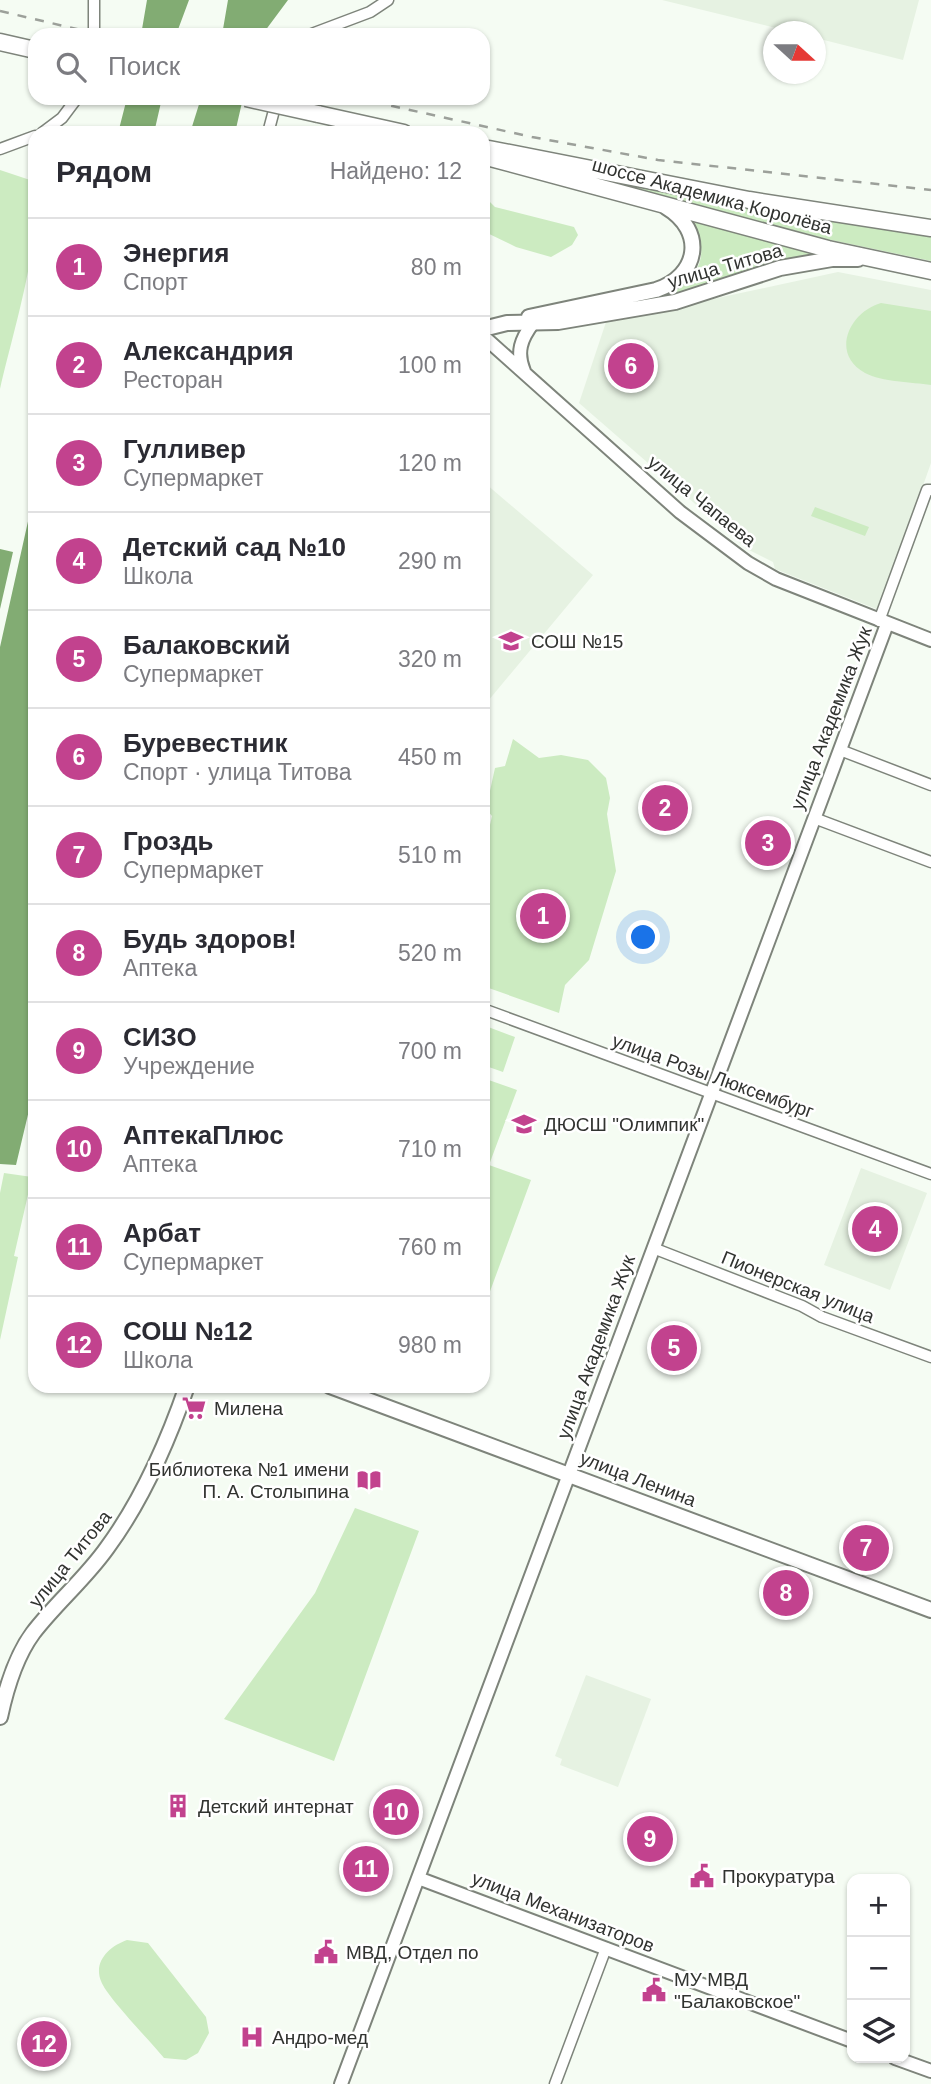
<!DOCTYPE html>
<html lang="ru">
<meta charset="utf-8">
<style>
body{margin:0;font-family:Helvetica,sans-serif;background:#f2f2f3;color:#2b2b33}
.controls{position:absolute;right:21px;bottom:21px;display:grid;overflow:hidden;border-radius:14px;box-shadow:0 2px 5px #0004}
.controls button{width:63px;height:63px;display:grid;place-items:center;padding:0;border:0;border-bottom:2px solid #e1e1e2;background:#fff;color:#2b2b33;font:35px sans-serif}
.compass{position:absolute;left:763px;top:21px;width:63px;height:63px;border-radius:50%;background:#fff;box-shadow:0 2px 5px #0004;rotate:111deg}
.you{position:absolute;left:644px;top:938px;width:24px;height:24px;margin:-18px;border:5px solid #fff;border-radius:50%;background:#1a73e8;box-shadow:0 0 0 10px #1a73e833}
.badge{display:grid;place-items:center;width:46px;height:46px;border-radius:50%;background:#c2428e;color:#fff;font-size:23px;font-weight:700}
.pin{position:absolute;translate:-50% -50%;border:4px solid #fff;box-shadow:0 2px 7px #0006}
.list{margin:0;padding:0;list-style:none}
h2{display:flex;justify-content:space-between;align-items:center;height:91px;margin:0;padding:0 28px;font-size:30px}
h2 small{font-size:23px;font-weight:400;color:#7c7c81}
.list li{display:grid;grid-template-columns:46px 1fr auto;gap:21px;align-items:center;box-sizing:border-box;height:98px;padding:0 28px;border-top:2px solid #e1e1e2}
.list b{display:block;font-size:26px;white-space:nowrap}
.list p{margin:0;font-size:23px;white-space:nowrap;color:#7c7c81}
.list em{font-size:23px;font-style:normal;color:#7c7c81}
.icon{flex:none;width:38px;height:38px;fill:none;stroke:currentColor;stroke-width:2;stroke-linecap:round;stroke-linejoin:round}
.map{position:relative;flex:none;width:931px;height:2084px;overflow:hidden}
.search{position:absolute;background:#fff;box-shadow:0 2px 5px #0004;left:28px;top:28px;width:462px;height:77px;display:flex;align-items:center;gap:18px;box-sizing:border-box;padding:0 24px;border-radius:21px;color:#7c7c81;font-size:26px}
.panel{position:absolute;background:#fff;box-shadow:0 2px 5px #0004;left:28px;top:126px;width:462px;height:1267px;border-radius:21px}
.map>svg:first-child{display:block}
</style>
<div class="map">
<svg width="931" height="2084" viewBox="0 0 931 2084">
<rect width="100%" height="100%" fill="#f5fcf3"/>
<path fill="#e6f2e2" d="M662 0H919L903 60 816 38V32L788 31Z
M838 272 931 290V463L879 610 775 569 773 562 747 549 579 403 606 322Z
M486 484 593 575 483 707V487Z
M861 1168 927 1193 890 1290 824 1265Z
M586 1675 651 1699 618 1787 560 1765 562 1759 555 1756Z"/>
<path fill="#ccebc1" d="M529 161 931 235V261L831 240Z
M0 170 33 181C45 232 12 335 0 389Z
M483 195 495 207 574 227 578 235 572 245 551 257 516 247 483 231Z
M693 219 820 254 662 299V295C701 277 710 259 693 219Z
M881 303 931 311V385C912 382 882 382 865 373 830 354 849 312 881 303Z
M815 507 869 527 865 536 811 516Z
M513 739 539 758 561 755 588 760 606 778 610 798 607 814 616 871 589 960 565 985 559 1013 483 986V856L492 816 486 809 495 768 505 766Z
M483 1025 515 1037 503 1072 483 1065Z
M483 1078 517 1090 489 1165 531 1180 485 1305Z
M4 1173 32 1177 14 1256 18 1257 0 1340V1193Z
M355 1508 419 1531 334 1761 224 1719 315 1593Z
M127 1940 148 1943 206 2017 209 2033 198 2053 186 2060 164 2058C152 2043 106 1996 101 1981 93 1961 110 1946 127 1940Z"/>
<path fill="#82ac73" d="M147 0H189L176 35H141Z
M228 0H288L262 35H222Z
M127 98H162L154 133H118Z
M201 98H243L235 133H190Z
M35 490V1085L16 1165 0 1164V647Z
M0 549 13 552 0 609Z"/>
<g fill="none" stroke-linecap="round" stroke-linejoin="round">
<g stroke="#7e847b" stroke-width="13">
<path id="minor" d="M94 0V35
M309 35 370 12 388 0
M42 133 62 118 77 98
M268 133 277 99
M0 149 35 136
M879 621 927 490H931
M840 750 931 785
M814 818 931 862
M483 1009 931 1174
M653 1248 802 1306 822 1317 931 1357
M555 2084 606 1948"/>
</g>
<g stroke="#7e847b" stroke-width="16">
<path id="tertiary" d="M483 336 680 512 748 563 776 579 931 640
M524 371C516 352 521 339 533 323
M418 1878 852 2041
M895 2058 931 2071
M341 2084 887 624"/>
</g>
<g stroke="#7e847b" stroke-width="18">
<path id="secondary" d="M529 317 656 290C699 276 706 231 666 207
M483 329 507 323 558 322 675 302 780 268 832 259H858
M330 1386 931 1610
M0 1717C6 1689 16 1656 33 1633 56 1603 85 1579 107 1548 143 1499 167 1444 187 1386"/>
</g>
<g stroke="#7e847b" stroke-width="19">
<path id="trunk" d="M0 42 35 50
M318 114 404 133
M489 149 749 200 931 228
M483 156 828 249 931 271"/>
</g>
<use href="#minor" stroke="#fff" stroke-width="10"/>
<use href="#tertiary" stroke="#fff" stroke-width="12"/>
<use href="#secondary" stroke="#fff" stroke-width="14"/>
<use href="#trunk" stroke="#fff" stroke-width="16"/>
<path stroke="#9ca09a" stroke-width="2.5" stroke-dasharray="9 9" stroke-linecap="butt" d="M0 11 102 35
M356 98 532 137 658 160 931 190"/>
<g stroke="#7e847b" stroke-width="19" stroke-linecap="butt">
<path id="trunk-bridge" d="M246 98 318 114"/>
</g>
<use href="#trunk-bridge" stroke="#fff" stroke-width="16"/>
</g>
<defs>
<g id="school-bare" transform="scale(1.89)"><path d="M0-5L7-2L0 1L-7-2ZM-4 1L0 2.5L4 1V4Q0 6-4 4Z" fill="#c2428e" stroke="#fff" stroke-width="2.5" paint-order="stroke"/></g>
<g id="supermarket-bare" transform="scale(1.89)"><path d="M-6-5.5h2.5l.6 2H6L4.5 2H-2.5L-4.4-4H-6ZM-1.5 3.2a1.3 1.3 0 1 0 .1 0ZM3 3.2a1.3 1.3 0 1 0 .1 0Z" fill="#c2428e" stroke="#fff" stroke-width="2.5" paint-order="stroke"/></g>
<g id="library-bare" transform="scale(1.89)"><path d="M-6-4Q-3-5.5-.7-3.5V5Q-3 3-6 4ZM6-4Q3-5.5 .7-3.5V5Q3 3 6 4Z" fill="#c2428e" stroke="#fff" stroke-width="2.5" paint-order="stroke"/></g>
<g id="building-bare" transform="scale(1.89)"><path d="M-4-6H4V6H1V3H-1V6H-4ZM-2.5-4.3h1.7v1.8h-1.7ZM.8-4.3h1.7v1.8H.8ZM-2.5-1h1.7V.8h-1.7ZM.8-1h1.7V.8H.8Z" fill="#c2428e" stroke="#fff" stroke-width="2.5" paint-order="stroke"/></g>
<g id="civic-bare" transform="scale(1.89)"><path d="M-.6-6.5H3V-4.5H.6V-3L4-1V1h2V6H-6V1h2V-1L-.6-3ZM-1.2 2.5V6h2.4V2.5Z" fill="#c2428e" stroke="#fff" stroke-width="2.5" paint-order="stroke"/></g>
<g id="hospital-bare" transform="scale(1.89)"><path d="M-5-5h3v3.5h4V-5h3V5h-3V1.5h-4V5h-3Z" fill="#c2428e" stroke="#fff" stroke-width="2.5" paint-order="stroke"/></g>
</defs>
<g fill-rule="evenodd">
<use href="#school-bare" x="511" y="641"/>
<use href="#school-bare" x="524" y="1124"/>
<use href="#supermarket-bare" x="194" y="1408"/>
<use href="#library-bare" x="369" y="1480"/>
<use href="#building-bare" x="178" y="1806"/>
<use href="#civic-bare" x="702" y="1876"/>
<use href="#civic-bare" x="326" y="1952"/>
<use href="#civic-bare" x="654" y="1990"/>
<use href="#hospital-bare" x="252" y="2037"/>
</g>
<g text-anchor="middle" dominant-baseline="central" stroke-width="5" stroke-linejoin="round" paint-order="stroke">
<g font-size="19" fill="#313330" stroke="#fff">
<text transform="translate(712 196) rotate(15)">шоссе Академика Королёва</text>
<text transform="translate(725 266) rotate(-16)">улица Титова</text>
<text transform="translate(702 501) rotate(39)">улица Чапаева</text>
<text transform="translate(831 718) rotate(-69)">улица Академика Жук</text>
<text transform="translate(713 1076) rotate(20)">улица Розы Люксембург</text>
<text transform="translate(798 1287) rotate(22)">Пионерская улица</text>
<text transform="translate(596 1347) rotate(-70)">улица Академика Жук</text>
<text transform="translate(638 1479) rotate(21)">улица Ленина</text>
<text transform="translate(70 1559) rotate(-51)">улица Титова</text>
<text transform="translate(563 1912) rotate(21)">улица Механизаторов</text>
</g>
<g font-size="19" fill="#313330" stroke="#fff" text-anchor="start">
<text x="531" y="641">СОШ №15</text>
<text x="544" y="1124">ДЮСШ "Олимпик"</text>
<text x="214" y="1408">Милена</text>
<text x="349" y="1469" text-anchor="end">Библиотека №1 имени<tspan x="349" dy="22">П. А. Столыпина</tspan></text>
<text x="198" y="1806">Детский интернат</text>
<text x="722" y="1876">Прокуратура</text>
<text x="346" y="1952">МВД, Отдел по</text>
<text x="674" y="1979">МУ МВД<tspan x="674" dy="22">"Балаковское"</tspan></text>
<text x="272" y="2037">Андро-мед</text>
</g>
</g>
</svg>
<div class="controls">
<button>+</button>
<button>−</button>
<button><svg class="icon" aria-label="layers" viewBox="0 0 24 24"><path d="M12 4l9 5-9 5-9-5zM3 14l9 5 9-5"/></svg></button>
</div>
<svg class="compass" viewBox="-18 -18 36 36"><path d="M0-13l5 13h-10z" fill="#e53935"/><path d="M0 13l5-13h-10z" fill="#7c7c81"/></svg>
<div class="you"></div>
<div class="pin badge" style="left:543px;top:916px">1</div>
<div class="pin badge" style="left:665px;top:808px">2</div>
<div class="pin badge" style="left:768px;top:843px">3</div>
<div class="pin badge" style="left:875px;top:1229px">4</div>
<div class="pin badge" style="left:674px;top:1348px">5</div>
<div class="pin badge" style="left:631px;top:366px">6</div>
<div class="pin badge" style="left:866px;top:1548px">7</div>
<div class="pin badge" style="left:786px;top:1593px">8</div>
<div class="pin badge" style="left:650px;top:1839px">9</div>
<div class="pin badge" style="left:396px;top:1812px">10</div>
<div class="pin badge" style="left:366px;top:1869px">11</div>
<div class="pin badge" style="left:44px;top:2044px">12</div>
<div class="search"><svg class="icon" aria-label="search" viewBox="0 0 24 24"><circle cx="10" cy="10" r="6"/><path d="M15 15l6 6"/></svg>Поиск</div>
<section class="panel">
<h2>Рядом<small>Найдено: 12</small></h2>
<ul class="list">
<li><span class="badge">1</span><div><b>Энергия</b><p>Спорт</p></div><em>80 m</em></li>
<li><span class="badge">2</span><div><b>Александрия</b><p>Ресторан</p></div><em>100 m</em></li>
<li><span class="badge">3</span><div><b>Гулливер</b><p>Супермаркет</p></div><em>120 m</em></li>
<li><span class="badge">4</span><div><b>Детский сад №10</b><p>Школа</p></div><em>290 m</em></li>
<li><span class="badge">5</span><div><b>Балаковский</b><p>Супермаркет</p></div><em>320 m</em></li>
<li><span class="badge">6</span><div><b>Буревестник</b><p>Спорт · улица Титова</p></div><em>450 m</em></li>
<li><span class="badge">7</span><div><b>Гроздь</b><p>Супермаркет</p></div><em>510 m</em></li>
<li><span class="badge">8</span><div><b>Будь здоров!</b><p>Аптека</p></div><em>520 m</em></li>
<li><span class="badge">9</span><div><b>СИЗО</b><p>Учреждение</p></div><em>700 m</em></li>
<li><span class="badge">10</span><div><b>АптекаПлюс</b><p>Аптека</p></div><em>710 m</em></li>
<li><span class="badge">11</span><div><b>Арбат</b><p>Супермаркет</p></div><em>760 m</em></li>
<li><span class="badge">12</span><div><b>СОШ №12</b><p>Школа</p></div><em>980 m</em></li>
</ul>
</section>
</div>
